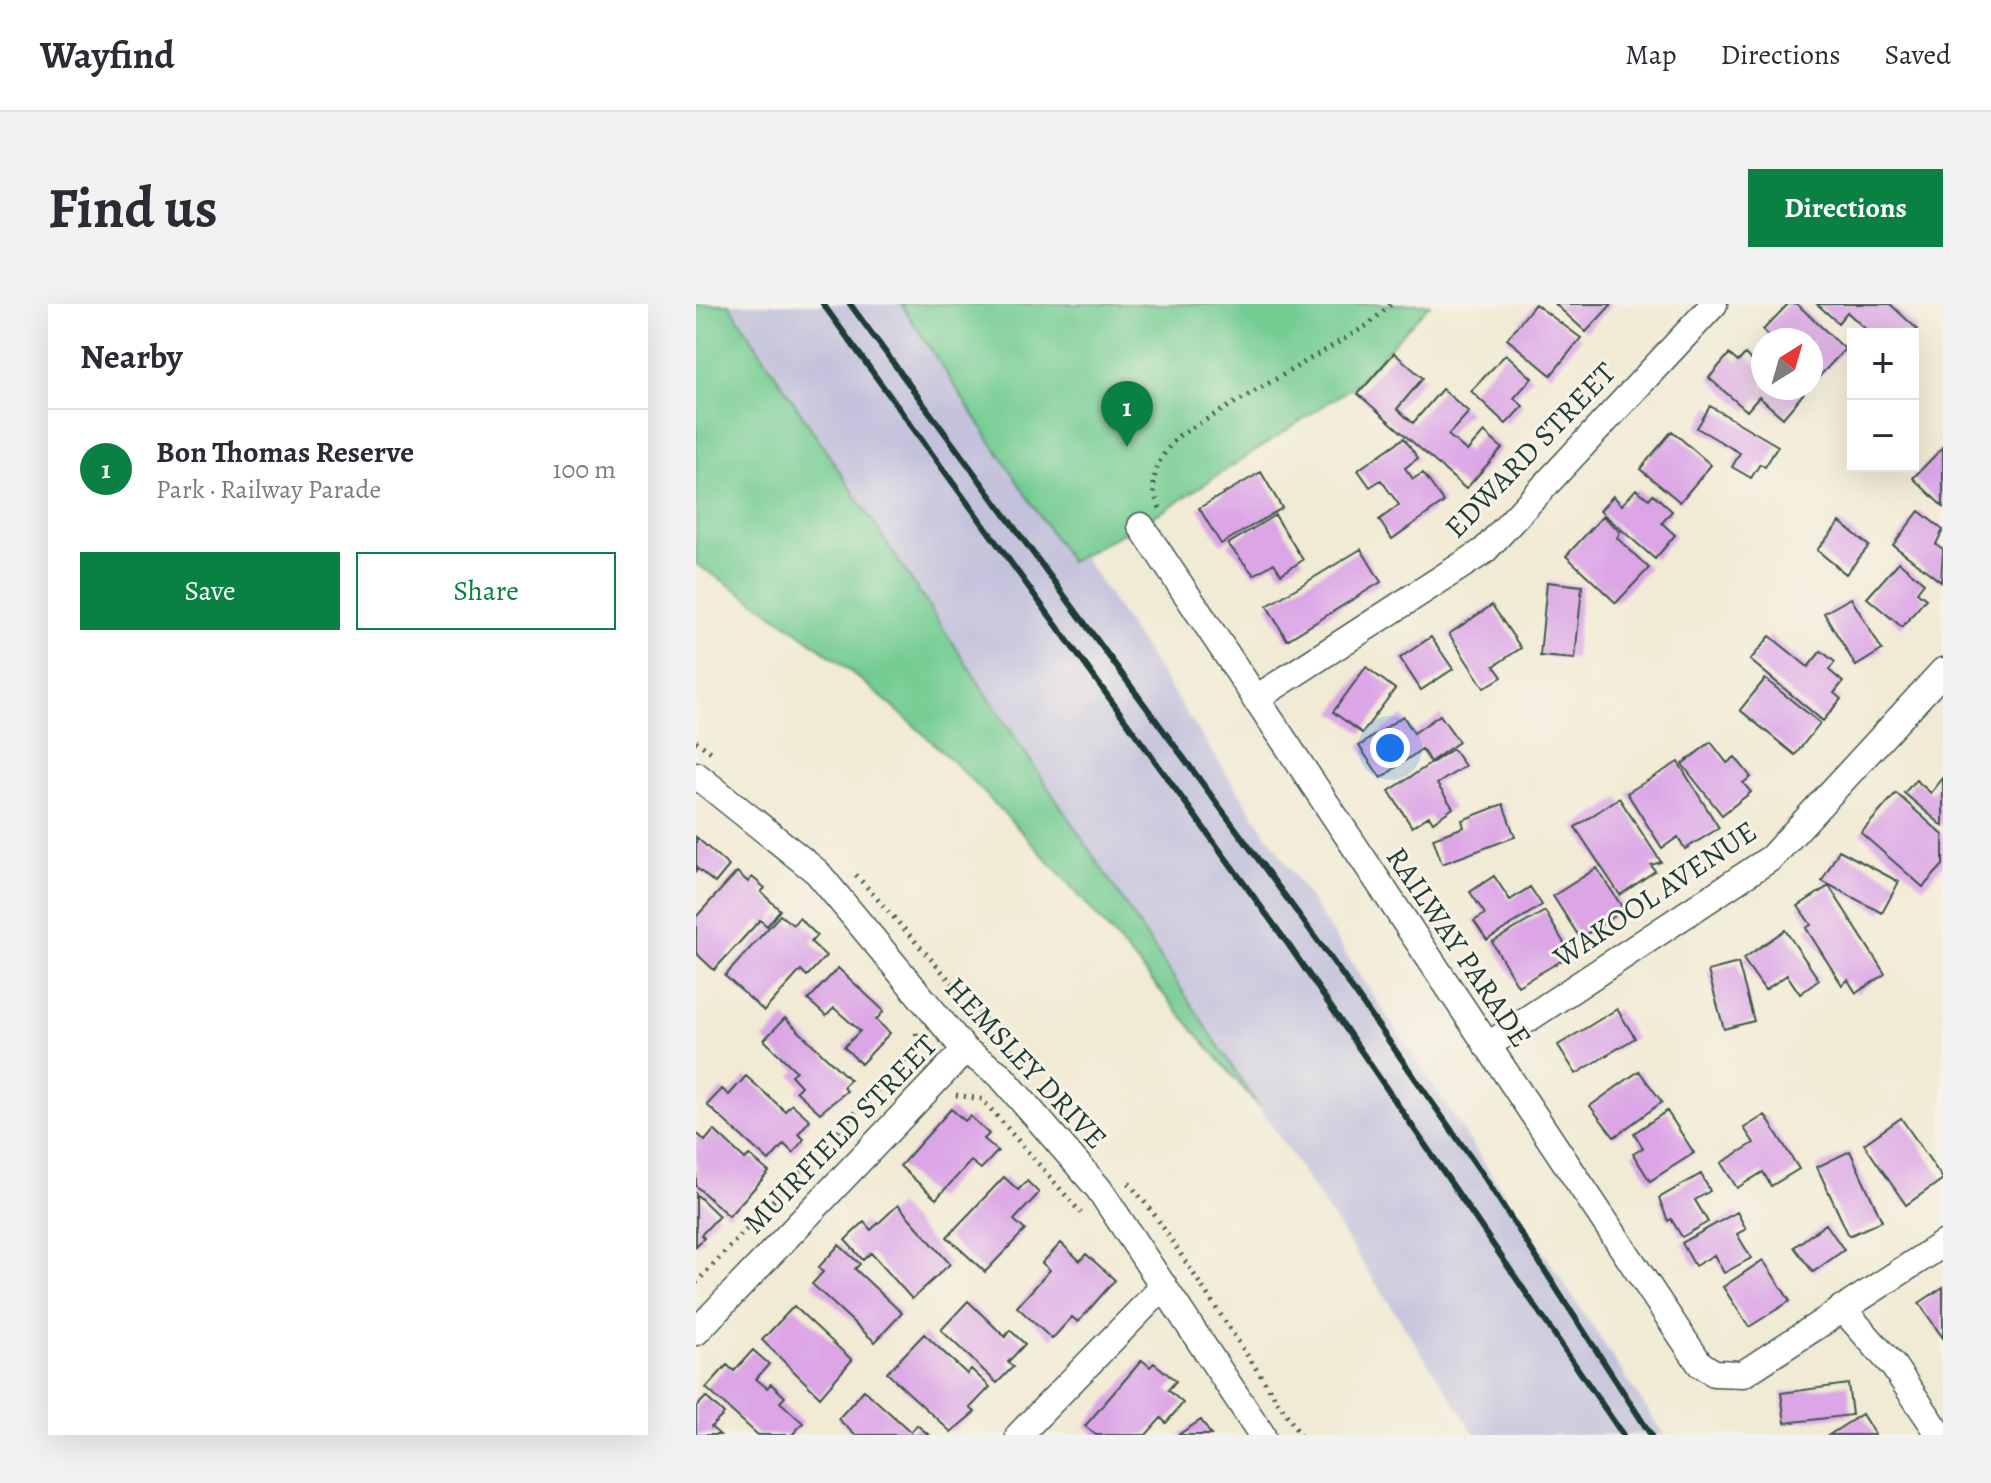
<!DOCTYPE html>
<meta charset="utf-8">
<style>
:root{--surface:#fff;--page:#f2f2f3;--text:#2b2b33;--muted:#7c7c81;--line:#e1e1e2;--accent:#0b8043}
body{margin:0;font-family:Alegreya,serif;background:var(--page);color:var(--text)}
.controls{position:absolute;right:24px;top:24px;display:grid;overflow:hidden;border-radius:0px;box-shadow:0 8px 32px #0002}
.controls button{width:72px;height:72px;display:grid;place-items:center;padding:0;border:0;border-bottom:2px solid var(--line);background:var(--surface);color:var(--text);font:40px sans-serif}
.compass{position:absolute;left:1055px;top:24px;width:72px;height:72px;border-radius:50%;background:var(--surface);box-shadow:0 8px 32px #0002;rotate:37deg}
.you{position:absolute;left:694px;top:444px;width:28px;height:28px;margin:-20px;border:6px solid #fff;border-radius:50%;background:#1a73e8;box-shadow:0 0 0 12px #1a73e833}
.badge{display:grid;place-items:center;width:52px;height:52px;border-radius:50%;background:var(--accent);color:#fff;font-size:26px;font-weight:700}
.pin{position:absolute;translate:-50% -66px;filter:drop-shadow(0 2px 4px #0008)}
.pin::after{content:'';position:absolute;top:42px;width:28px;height:24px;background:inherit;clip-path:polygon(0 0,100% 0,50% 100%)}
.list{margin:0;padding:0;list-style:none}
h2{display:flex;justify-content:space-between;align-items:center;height:104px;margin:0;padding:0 32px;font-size:34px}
h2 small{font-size:26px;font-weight:400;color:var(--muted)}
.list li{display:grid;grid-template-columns:52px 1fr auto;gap:24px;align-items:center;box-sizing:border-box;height:120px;padding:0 32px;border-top:2px solid var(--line)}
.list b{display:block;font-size:30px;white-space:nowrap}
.list p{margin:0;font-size:26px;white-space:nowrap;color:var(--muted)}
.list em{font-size:26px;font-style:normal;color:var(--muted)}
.actions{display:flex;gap:16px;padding:24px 32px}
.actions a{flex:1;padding:18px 0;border:2px solid var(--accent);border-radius:0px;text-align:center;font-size:28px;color:var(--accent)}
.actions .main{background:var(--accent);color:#fff}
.map{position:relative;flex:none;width:1247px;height:1131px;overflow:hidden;border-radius:0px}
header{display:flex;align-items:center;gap:48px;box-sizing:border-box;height:112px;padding:0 40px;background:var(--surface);border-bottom:2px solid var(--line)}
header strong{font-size:38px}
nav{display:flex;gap:44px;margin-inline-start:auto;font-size:28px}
.intro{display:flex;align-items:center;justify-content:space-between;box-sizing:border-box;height:192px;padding:0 48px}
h1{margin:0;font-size:56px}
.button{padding:20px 36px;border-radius:0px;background:var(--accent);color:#fff;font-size:28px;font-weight:700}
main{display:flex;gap:48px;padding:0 48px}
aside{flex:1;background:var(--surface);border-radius:0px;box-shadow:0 8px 32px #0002}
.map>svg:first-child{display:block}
.industrial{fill:#c3c1db}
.green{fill:#73cc92;stroke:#498463;stroke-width:2}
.building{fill:#dba5e6}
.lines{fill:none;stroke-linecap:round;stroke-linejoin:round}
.street-casing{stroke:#3e574c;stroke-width:29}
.path{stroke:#3e574c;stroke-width:5;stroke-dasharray:2 6;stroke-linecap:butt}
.street{stroke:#fff;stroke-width:26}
.rail{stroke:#1f3d34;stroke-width:6}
.labels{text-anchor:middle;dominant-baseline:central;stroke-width:6;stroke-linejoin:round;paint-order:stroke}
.street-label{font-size:30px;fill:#1f3d34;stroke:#f7f3e8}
</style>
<header>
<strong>Wayfind</strong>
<nav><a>Map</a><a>Directions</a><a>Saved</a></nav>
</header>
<div class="intro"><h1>Find us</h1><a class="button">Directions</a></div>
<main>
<aside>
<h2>Nearby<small></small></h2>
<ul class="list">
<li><span class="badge">1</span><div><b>Bon Thomas Reserve</b><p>Park · Railway Parade</p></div><em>100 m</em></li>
</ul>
<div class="actions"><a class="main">Save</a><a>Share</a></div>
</aside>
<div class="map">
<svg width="1247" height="1131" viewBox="0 0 1247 1131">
<rect width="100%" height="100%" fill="#f7f3e8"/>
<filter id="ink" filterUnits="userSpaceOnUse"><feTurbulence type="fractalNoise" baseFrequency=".0125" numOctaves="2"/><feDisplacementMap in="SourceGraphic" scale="16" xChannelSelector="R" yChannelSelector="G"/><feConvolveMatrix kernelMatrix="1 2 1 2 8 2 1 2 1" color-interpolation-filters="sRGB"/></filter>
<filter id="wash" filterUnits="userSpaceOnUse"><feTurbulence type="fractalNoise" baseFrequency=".006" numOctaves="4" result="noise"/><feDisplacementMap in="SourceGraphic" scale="32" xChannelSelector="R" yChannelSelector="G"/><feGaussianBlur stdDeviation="1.8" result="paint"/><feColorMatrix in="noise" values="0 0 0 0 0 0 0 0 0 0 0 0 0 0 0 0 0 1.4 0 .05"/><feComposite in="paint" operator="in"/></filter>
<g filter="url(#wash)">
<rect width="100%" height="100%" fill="#f1ead4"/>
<path class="industrial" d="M33 0H205L374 258 386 251 968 1131H780Z"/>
<path class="green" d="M0 0H33L563 803C457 680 355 549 236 438 165 371 83 311 0 260Z
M205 0H734L659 81 469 206 374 258Z"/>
<g id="blocks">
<path class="building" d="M839 0 885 34 855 71 811 35Z
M859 0H916L890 28Z
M1092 0H1101L1149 45 1120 76 1115 72V36H1077L1067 26Z
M1121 0H1194L1221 25 1216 30H1175L1151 8 1142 19Z
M698 49 727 74 701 105 717 119 746 85 773 108 752 131 771 147 788 128 806 144 770 185 662 90Z
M810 50 836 74 818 94 827 102 810 120 775 87Z
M1033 50 1042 58 1049 50 1059 60 1067 50V84H1103L1108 89 1087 114 1063 93 1051 107 1013 74Z
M1014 102 1082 142 1069 163 1064 160 1055 174 1036 163 1044 149 1001 124Z
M976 127 1015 161 984 198 944 165Z
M708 134 722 154 709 164 717 175 727 169 748 198 696 235 683 216 703 201 685 176 674 183 662 166Z
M1247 143V203L1217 174Z
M565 168 586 204 525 240 503 204Z
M940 185 953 195 957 190 976 207 966 219 979 231 959 255 904 207 917 192 926 201Z
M1223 207 1247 226 1240 240 1247 245 1245 278 1197 241Z
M579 211 607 256 585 270 578 259 558 271 532 240Z
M907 212 924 228 921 234 953 264 920 299 870 252Z
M1144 218 1173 242 1150 270 1121 246Z
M665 245 685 278 591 336 571 302Z
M1203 258 1228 279 1221 288 1230 295 1206 323 1171 294Z
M851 278 886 282 879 355 844 352Z
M1155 294 1186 346 1160 362 1128 309Z
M796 301 825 344 798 362 806 373 788 384 753 330Z
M1074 332 1112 363 1125 347 1139 358 1133 366 1147 378 1138 389 1145 395 1127 417 1054 356Z
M735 333 757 365 725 386 704 354Z
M670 363 699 385 666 429 637 408Z
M1069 375 1124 419 1099 451 1044 406Z
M744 411 763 438 734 458 726 445 685 474 663 442 707 412 718 429Z
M1015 438 1031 459 1039 453 1055 473 1047 479 1055 488 1026 511 986 460Z
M757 445 769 462 741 480 757 504 737 518 733 512 716 523 693 487Z
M982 458 1023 524 989 545 982 533 966 544 931 489Z
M1247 474V522L1208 489 1220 476 1235 489Z
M1200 489 1247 531V561L1227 583 1165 529Z
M923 494 965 558 955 561 959 567 924 591 879 523Z
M807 500 819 533 746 560 737 534 768 523 766 516Z
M0 533 33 562 19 579 2 565 0 567Z
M1143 546 1203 578 1186 609 1126 577Z
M901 564 928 606 884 634 857 592Z
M41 568 52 578 56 573 69 584 65 588 84 606 71 622 64 616 18 666 0 649V613Z
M798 572 814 596 834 583 846 601 791 636 778 617 789 610 774 588Z
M1133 582 1189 670 1160 689 1152 676 1146 681 1110 624 1115 621 1102 602Z
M849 607 875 651 822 682 796 638Z
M84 611 97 621 103 614 121 631 115 638 130 652 111 672 105 666 68 707 29 672Z
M1089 626 1123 676 1104 690 1091 671 1069 686 1047 655Z
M1042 659 1058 717 1028 725 1012 667Z
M142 664 188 707 180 716 194 729 165 760 148 743 164 727 138 704 130 712 112 696Z
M921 705 939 734 880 770 862 741Z
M89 714 154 776 147 783 151 787 124 809 100 787 105 782 95 771 100 767 68 736Z
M943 767 966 798 918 833 894 802Z
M50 772 89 807 96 800 114 816 102 830 108 835 97 849 88 840 73 857 11 801 26 785 33 791Z
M255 805 269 817 274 812 293 830 288 835 302 847 285 865 275 857 240 895 204 862Z
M971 807 998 849 954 877 937 850 947 844 938 829Z
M1069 811 1103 865 1075 882 1067 868 1041 884 1025 859 1058 839 1048 824Z
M1205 814 1247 875 1210 901 1168 840Z
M18 826 49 855 53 851 73 868 33 912 0 882V833L2 830 9 837Z
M1154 847 1186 917 1153 932 1121 863Z
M1005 870 1014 887 999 896 1012 918 986 933 975 915 972 917 963 894Z
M308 873 322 886 331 877 343 889 318 916 329 926 289 968 251 933Z
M0 890 23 912 5 931 8 934 0 942Z
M202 901 254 960 216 995 175 949 167 956 149 936 168 918 175 926Z
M1041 908 1050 925 1041 930 1055 954 1028 969 1018 951 999 962 986 939Z
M1130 920 1148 946 1117 968 1098 943Z
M365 939 384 957 390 950 419 976 382 1018 376 1013 356 1035 321 1003 354 966 346 959Z
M143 941 164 960 159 965 206 1009 179 1038 116 980 127 968 122 964Z
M1067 956 1094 997 1053 1023 1027 983Z
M1247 983V1034L1223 999Z
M272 997 309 1033 314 1026 329 1040 312 1058 317 1063 301 1079 245 1026Z
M98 1002 156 1056 124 1093 66 1036Z
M228 1030 271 1070 275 1065 294 1083 274 1104 279 1108 255 1128 191 1069Z
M57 1046 73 1060 60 1075 71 1084 75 1080 89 1093 84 1098 107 1119 96 1131H62L10 1084 31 1061 38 1067Z
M446 1056 454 1063 458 1059 480 1077 472 1086 487 1099 470 1119 465 1114 450 1131H400L389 1122Z
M1152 1080 1156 1111 1089 1119 1085 1089Z
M168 1086 215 1128 221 1121 233 1131H159L142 1115Z
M10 1093 28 1110 15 1123 24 1131H0V1103Z
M1166 1110 1179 1131H1133Z
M505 1116 515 1131H482Z"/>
</g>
</g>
<g filter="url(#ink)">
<use href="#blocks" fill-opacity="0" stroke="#3e574c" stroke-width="2"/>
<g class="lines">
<defs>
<path id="street" d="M445 222 1004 1060 1018 1069 1047 1070 1247 940
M559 395 788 247 1018 0
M0 471 121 568 269 746 303 770 403 885 566 1131
M791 742 1075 554 1247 367
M1146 1004 1198 1063 1244 1131
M0 1028 269 746
M323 1131 468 982"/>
</defs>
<use href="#street" class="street-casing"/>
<path class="path" d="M464 204C449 177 464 150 484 131L672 21 695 0
M0 437 15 448
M160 571 315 745
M260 791 286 795 385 909
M433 879 458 910 604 1131
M0 979 222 742 220 728"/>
<use href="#street" class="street"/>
<path class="rail" d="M127 0 592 640 927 1131
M154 0 631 649 787 871 955 1131"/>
</g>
</g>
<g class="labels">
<g class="street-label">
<text transform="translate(834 146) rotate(-46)">EDWARD STREET</text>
<text transform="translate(959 590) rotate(-34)">WAKOOL AVENUE</text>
<text transform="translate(763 643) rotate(56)">RAILWAY PARADE</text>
<text transform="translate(330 759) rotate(47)">HEMSLEY DRIVE</text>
<text transform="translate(144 830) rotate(-46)">MUIRFIELD STREET</text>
</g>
</g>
</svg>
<div class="controls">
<button>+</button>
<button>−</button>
</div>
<svg class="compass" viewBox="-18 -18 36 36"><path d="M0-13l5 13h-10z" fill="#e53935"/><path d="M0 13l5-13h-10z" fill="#7c7c81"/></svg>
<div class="you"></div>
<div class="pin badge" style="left:431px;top:143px">1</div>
</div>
</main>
